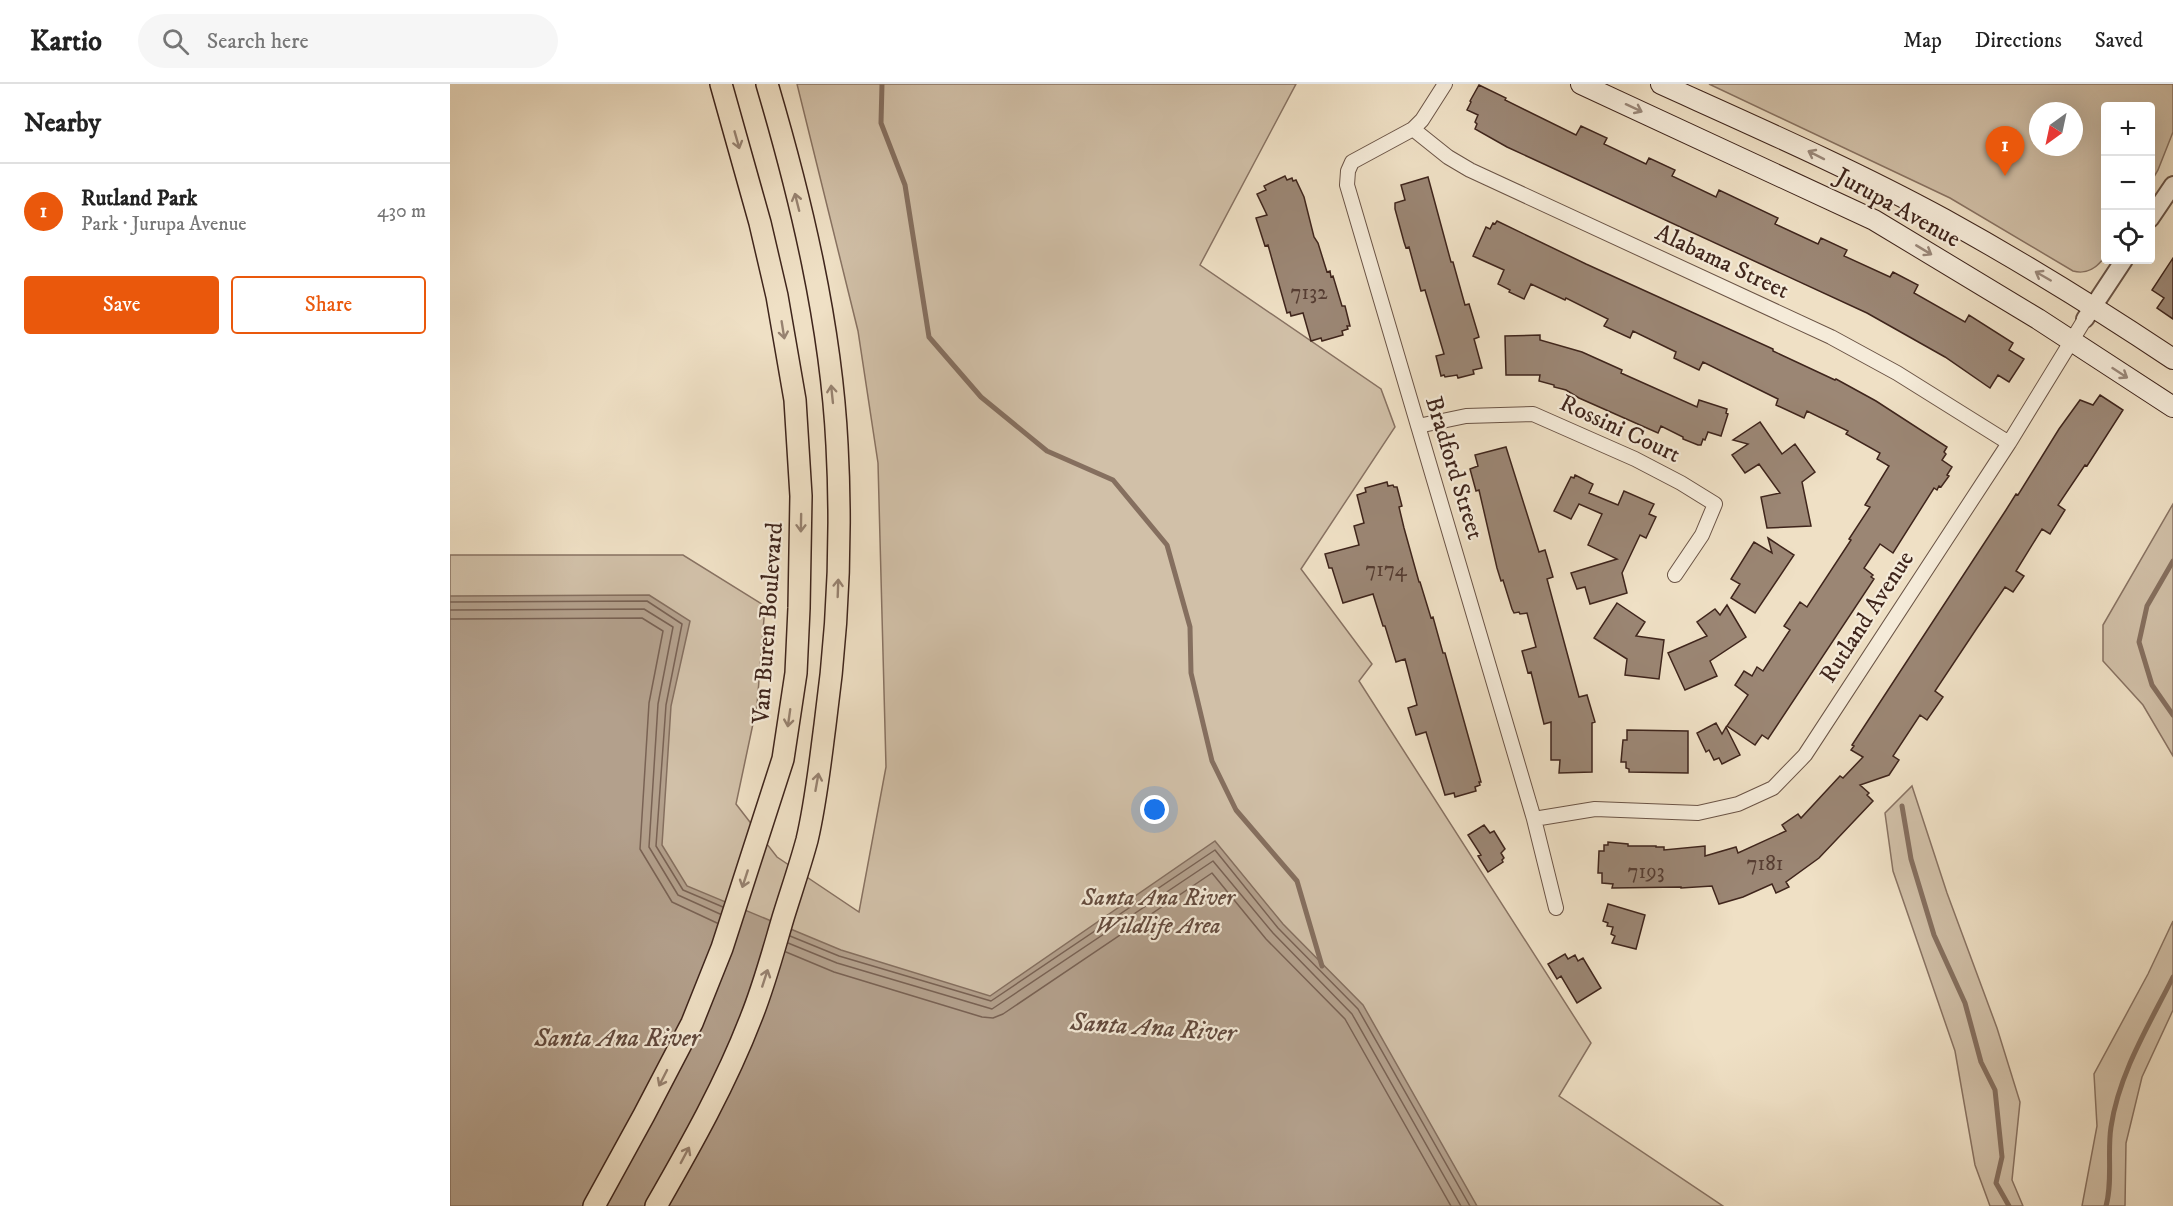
<!DOCTYPE html>
<meta charset="utf-8">
<style>
:root{--surface:#fff;--page:#f6f6f6;--text:#222;--muted:#767676;--line:#e0e0e0;--accent:#ea580c}
body{margin:0;font-family:"IM FELL DW Pica",serif;background:var(--page);color:var(--text)}
.controls{position:absolute;right:18px;top:18px;display:grid;overflow:hidden;border-radius:6px;box-shadow:0 6px 24px #0002}
.controls button{width:54px;height:54px;display:grid;place-items:center;padding:0;border:0;border-bottom:2px solid var(--line);background:var(--surface);color:var(--text);font:30px sans-serif}
.compass{position:absolute;left:1579px;top:18px;width:54px;height:54px;border-radius:50%;background:var(--surface);box-shadow:0 6px 24px #0002;rotate:213deg}
.you{position:absolute;left:705px;top:726px;width:21px;height:21px;margin:-15px;border:4px solid #fff;border-radius:50%;background:#1a73e8;box-shadow:0 0 0 9px #1a73e833}
.badge{display:grid;place-items:center;width:39px;height:39px;border-radius:50%;background:var(--accent);color:#fff;font-size:20px;font-weight:700}
.pin{position:absolute;translate:-50% -50px;filter:drop-shadow(0 2px 3px #0008)}
.pin::after{content:'';position:absolute;top:32px;width:21px;height:18px;background:inherit;clip-path:polygon(0 0,100% 0,50% 100%)}
.list{margin:0;padding:0;list-style:none}
h2{display:flex;justify-content:space-between;align-items:center;height:78px;margin:0;padding:0 24px;font-size:26px}
h2 small{font-size:20px;font-weight:400;color:var(--muted)}
.list li{display:grid;grid-template-columns:39px 1fr auto;gap:18px;align-items:center;box-sizing:border-box;height:96px;padding:0 24px;border-top:2px solid var(--line)}
.list b{display:block;font-size:22px;white-space:nowrap}
.list p{margin:0;font-size:20px;white-space:nowrap;color:var(--muted)}
.list em{font-size:20px;font-style:normal;color:var(--muted)}
.actions{display:flex;gap:12px;padding:18px 24px}
.actions a{flex:1;padding:14px 0;border:2px solid var(--accent);border-radius:6px;text-align:center;font-size:21px;color:var(--accent)}
.actions .main{background:var(--accent);color:#fff}
.icon{flex:none;width:33px;height:33px;fill:none;stroke:currentColor;stroke-width:2;stroke-linecap:round;stroke-linejoin:round}
.map{position:relative;flex:none;width:1723px;height:1122px;overflow:hidden}
header{display:flex;align-items:center;gap:36px;box-sizing:border-box;height:84px;padding:0 30px;background:var(--surface);border-bottom:2px solid var(--line)}
header strong{font-size:28px}
nav{display:flex;gap:33px;margin-inline-start:auto;font-size:21px}
.search{width:420px;height:54px;background:var(--page);display:flex;align-items:center;gap:15px;box-sizing:border-box;padding:0 21px;border-radius:33px;color:var(--muted);font-size:22px}
main{display:flex}
aside{flex:1;background:var(--surface)}
.map>svg:first-child{display:block}
.green{fill:#d1c0a8;stroke:#887262;stroke-width:1.5;fill-rule:evenodd}
.water{fill:#b3a08c;stroke:#856f5f;stroke-width:1.5}
.lines{fill:none;stroke-linecap:round;stroke-linejoin:round}
.shore{stroke:#796254;stroke-width:1.5}
.stream{stroke:#856f5f;stroke-width:5}
.building{fill:#9b8674;stroke:#3f251c;stroke-width:1.5}
.minor-casing{stroke:#6b5446;stroke-width:16}
.tertiary-casing{stroke:#6b5446;stroke-width:20}
.secondary-casing{stroke:#3f251c;stroke-width:22}
.primary-casing{stroke:#3f251c;stroke-width:24}
.minor{stroke:#f5ebd9;stroke-width:14}
.tertiary{stroke:#f5ebd9;stroke-width:16}
.secondary{stroke:#f5ebd9;stroke-width:20}
.primary{stroke:#efe0c5;stroke-width:21}
.oneway{stroke:#9a887a}
.oneway2{stroke:#978270}
.labels{text-anchor:middle;dominant-baseline:central;stroke-width:4.5;stroke-linejoin:round;paint-order:stroke}
.number-label{font-size:21px;fill:#563d32}
.street-label{font-size:24px;fill:#3f251c;stroke:#f5ebd9}
.park-label{font-size:24px;font-style:italic;fill:#644c3f;stroke:#f5ebd9}
.water-label{font-size:26px;font-style:italic;fill:#624a3e;stroke:#f5ebd9}
</style>
<header>
<strong>Kartio</strong>
<div class="search"><svg class="icon" aria-label="search" viewBox="0 0 24 24"><circle cx="10" cy="10" r="6"/><path d="M15 15l6 6"/></svg>Search here</div>
<nav><a>Map</a><a>Directions</a><a>Saved</a></nav>
</header>
<main>
<aside>
<h2>Nearby<small></small></h2>
<ul class="list">
<li><span class="badge">1</span><div><b>Rutland Park</b><p>Park · Jurupa Avenue</p></div><em>430 m</em></li>
</ul>
<div class="actions"><a class="main">Save</a><a>Share</a></div>
</aside>
<div class="map">
<svg width="1723" height="1122" viewBox="0 0 1723 1122">
<rect width="100%" height="100%" fill="#efe0c5"/>
<filter id="stains"><feTurbulence type="fractalNoise" baseFrequency=".00333" numOctaves="4"/><feColorMatrix values="0 0 0 0 .2 0 0 0 0 .09 0 0 0 0 .02 0 0 0 .5 -.17"/></filter>
<radialGradient id="worn" r=".72"><stop offset=".6" stop-color="#630" stop-opacity="0"/><stop offset="1" stop-color="#630" stop-opacity=".3"/></radialGradient>
<path class="green" d="M347 0H846L750 181 931 305 945 343 851 485 922 580 909 597 1141 959 1109 1012 1273 1122H0V471H233L315 522 307 621 286 720 327 773 409 828 436 683 428 379 408 247Z
M1259 0H1723V48L1708 86 1701 98 1700 22H1656L1655 172C1648 183 1637 191 1623 187L1500 114ZM1588 27H1624V63H1588Z
M1723 420V672L1693 621 1653 577V541Z
M1462 702 1497 809 1547 944 1570 1018 1562 1096 1573 1122H1540L1525 1081 1505 967 1443 787 1435 729Z
M1723 837V926L1692 993 1676 1059 1675 1122H1632L1647 1042 1644 990 1698 890Z"/>
<path class="water" d="M199 511 240 537 221 622 212 761 237 802 391 866 540 912 765 757 833 840 913 921 1027 1122H0V512Z"/>
<g class="lines">
<path class="shore" d="M0 518 197 517 232 540 216 621 206 762 233 806 273 823
M0 526 194 525 223 543 208 620 199 763 228 811 270 830
M0 535 192 534 213 547 199 619 190 765 222 818 267 839
M340 852 389 872 541 917 765 766 828 844 908 925 1020 1122
M338 859 387 879 542 925 763 777 823 849 902 930 1011 1122
M336 868 384 888 532 933 543 934 553 930 762 789 816 855 895 935 1001 1122"/>
<path class="stream" d="M432 0 431 39 455 101 479 253 531 313 597 367 663 396 717 461 740 543 741 589 762 677 786 726 847 797 872 882
M1723 477 1697 522 1689 558 1702 601 1723 631
M1452 722 1461 775 1484 851 1515 919 1531 978 1545 1006 1552 1073 1546 1099 1559 1122
M1656 1122C1663 1097 1657 1068 1661 1043 1669 989 1699 941 1723 893"/>
</g>
<path class="building" d="M1029 1 1056 14 1055 16 1126 51 1131 42 1157 54 1154 60 1196 80 1199 74 1225 86 1222 92 1266 113 1269 106 1328 134 1325 140 1368 160 1371 154 1397 166 1394 172 1440 193 1443 188 1468 201 1464 209 1515 238 1519 231 1563 259 1559 266 1574 275 1559 298 1548 291 1540 304 1495 273 1417 229 1057 63 1025 45 1027 40 1025 38 1028 31 1017 26 1021 18 1020 17Z
M835 92 837 96 842 94 843 97 846 96 854 113 864 153 868 159 877 188 880 187 881 193 883 192 892 222H895L900 242H897L898 245 892 247 893 251 872 257 871 254 861 257 853 229 841 232 840 228 837 229 818 161 815 162 806 134 817 131 807 110 816 106 814 102Z
M978 93 1001 178H1003L1015 221 1019 220 1029 253 1024 255 1032 284 1023 286 1024 290 1008 294 1007 291 995 293 994 291 991 292 986 272 994 270 975 206 971 207 959 163 956 164 954 158 945 125V119L955 116 951 101Z
M1047 137 1136 180 1323 265V267L1385 296 1386 295 1426 317 1497 363 1494 368 1496 370 1492 376 1502 383 1497 391 1499 392 1491 403 1489 402 1487 406 1484 404 1443 469 1430 460 1414 484 1423 491 1421 493 1424 495 1318 655 1312 651 1305 661 1277 642 1298 611 1285 601 1294 587 1302 592 1307 583 1313 587 1340 546 1334 542 1350 518 1357 523 1401 456 1399 455 1420 423 1415 421 1439 382 1427 375 1430 369 1396 350 1398 347 1357 327 1354 334 1326 321 1328 315 1253 278 1249 286 1224 274 1226 268 1183 247 1180 254 1154 242 1158 235 1116 214 1115 216 1081 200 1074 215 1059 208 1060 206 1048 200 1054 186 1023 172 1036 143 1040 145 1043 139 1045 140Z
M1723 174V235L1707 224 1714 214 1702 206Z
M1090 251V256L1132 268 1172 286 1171 289 1247 323 1249 316 1277 325 1276 329 1278 330 1271 352 1258 348 1255 356 1253 355 1251 361H1248L1233 355V353L1211 342 1208 349 1129 314 1116 306 1104 303V301L1089 297 1090 291H1056L1055 252Z
M1650 311 1673 326 1637 382 1635 381 1608 421 1615 426 1600 450 1592 445 1566 487 1574 492 1563 508 1555 503 1527 544 1485 607 1493 613 1477 636 1470 631 1443 672 1449 676 1439 691 1410 701 1419 709 1417 711 1423 717 1369 774 1336 798 1339 803 1326 809 1322 800 1293 813 1269 820 1262 802 1231 804V803L1162 804 1163 800 1152 799V789H1148L1149 767H1154V761H1158V758L1178 760V762H1206V763H1214V766L1255 762V772L1286 763 1288 769 1336 747 1332 741 1348 730 1351 734 1390 692 1393 694 1413 673 1401 666 1404 662 1402 661 1556 426 1566 410 1568 411 1609 345 1630 316 1643 321Z
M1310 338 1332 370 1345 360 1365 388 1352 398 1361 442 1317 444 1311 413 1330 409 1309 380 1295 389 1282 371 1298 360 1283 356Z
M1056 363 1089 468 1095 466 1103 493 1097 495 1129 613 1137 611 1145 638 1142 639V688L1109 689 1110 676H1101V638L1094 640 1081 588 1078 589 1072 567 1086 563 1077 529 1070 530 1069 528 1064 529 1062 525 1053 496 1051 497 1047 484 1029 406 1026 407 1020 385 1028 382 1025 371Z
M1125 391 1143 400 1139 409 1168 421 1174 407 1204 420 1199 430 1206 433 1196 454 1190 451 1172 489 1177 509 1140 520 1135 503 1127 505 1121 489 1167 475 1138 461 1152 430 1129 420 1121 435 1104 427 1121 393 1124 394Z
M937 398 938 402 943 401 944 403H947L952 422 949 423 954 444 969 498H970L981 534 983 533 993 569H995L1031 698H1029L1030 701 1025 703 1026 707 1005 713 1004 709 995 711 976 648 966 651 958 624 967 621 955 575 946 578 935 542H933L923 510 893 519 882 484H879L875 470 909 461 904 442 914 439 907 411 916 408 915 404Z
M1318 454 1344 471 1305 529 1281 514 1290 500 1281 495 1304 458 1322 469Z
M1167 519 1195 538 1186 552 1214 556 1209 595 1175 591 1177 575 1144 554Z
M1277 521 1296 553 1260 577 1267 592 1235 606 1218 569 1257 552 1247 538 1265 525 1270 531Z
M1266 639 1272 650 1276 643 1290 671 1272 680 1269 674 1264 676 1259 666 1256 668 1247 649Z
M1177 646 1238 647V689L1179 688V685L1176 684V678H1171L1173 656H1177Z
M1034 741 1040 749 1044 747 1055 765 1051 769 1054 774 1052 776 1053 778 1038 788 1028 772 1031 771 1018 751Z
M1158 820 1195 831 1186 865 1162 859 1165 852 1161 850 1163 843 1157 842 1158 839 1153 837Z
M1115 870 1118 875 1125 871 1128 877 1133 874 1151 904 1127 919 1111 892 1107 895 1098 880Z"/>
<g class="lines">
<defs>
<path id="minor" d="M995 0 972 36 963 45 902 78 898 87 897 101 1084 735 1106 824
M963 45 998 73 1020 86 1381 253 1447 289 1559 359
M968 342 1016 332 1083 330 1185 375 1231 399 1265 420 1252 451 1225 491
M1084 735 1145 725 1248 729 1288 720 1323 704 1355 671 1559 359 1635 235"/>
<path id="tertiary" d="M1700 135 1723 101
M1635 235 1674 176"/>
<path id="secondary" d="M1131 0 1424 136 1588 235 1723 323
M1211 0C1306 43 1402 85 1494 135 1572 178 1648 225 1723 275"/>
<path id="primary" d="M144 1122 194 1031 242 939 272 864 333 675 346 589 349 524 351 412 345 316 327 212 310 139 271 0
M206 1122C241 1061 276 999 301 934 314 902 323 868 333 834 341 808 350 782 357 756 366 718 370 679 375 641 388 547 392 454 387 361 381 240 351 115 317 0"/>
</defs>
<use href="#minor" class="minor-casing"/>
<use href="#tertiary" class="tertiary-casing"/>
<use href="#secondary" class="secondary-casing"/>
<use href="#primary" class="primary-casing"/>
<use href="#minor" class="minor"/>
<use href="#tertiary" class="tertiary"/>
<use href="#secondary" class="secondary"/>
<use href="#primary" class="primary"/>
</g>
<defs><path id="oneway-shaft" d="M-6 0H5M1.5-3L5.5 0L1.5 3" fill="none" stroke-width="1.6" stroke-linecap="round" stroke-linejoin="round" transform="scale(1.5)"/></defs>
<g class="oneway">
<use href="#oneway-shaft" transform="translate(1184 24) rotate(25)"/>
<use href="#oneway-shaft" transform="translate(1366 71) rotate(-153)"/>
<use href="#oneway-shaft" transform="translate(1474 166) rotate(31)"/>
<use href="#oneway-shaft" transform="translate(1593 192) rotate(-150)"/>
<use href="#oneway-shaft" transform="translate(1670 289) rotate(33)"/>
</g>
<g class="oneway2">
<use href="#oneway-shaft" transform="translate(287 56) rotate(74)"/>
<use href="#oneway-shaft" transform="translate(347 118) rotate(-104)"/>
<use href="#oneway-shaft" transform="translate(333 246) rotate(81)"/>
<use href="#oneway-shaft" transform="translate(382 310) rotate(-96)"/>
<use href="#oneway-shaft" transform="translate(351 439) rotate(91)"/>
<use href="#oneway-shaft" transform="translate(388 504) rotate(-88)"/>
<use href="#oneway-shaft" transform="translate(339 634) rotate(98)"/>
<use href="#oneway-shaft" transform="translate(367 698) rotate(-80)"/>
<use href="#oneway-shaft" transform="translate(295 795) rotate(108)"/>
<use href="#oneway-shaft" transform="translate(315 894) rotate(-72)"/>
<use href="#oneway-shaft" transform="translate(213 994) rotate(117)"/>
<use href="#oneway-shaft" transform="translate(235 1071) rotate(-62)"/>
</g>
<g class="labels">
<g class="number-label">
<text x="859" y="209">7132</text>
<text x="936" y="486">7174</text>
<text x="1315" y="780">7181</text>
<text x="1196" y="788">7193</text>
</g>
<g class="street-label">
<text transform="translate(1448 124) rotate(29)">Jurupa Avenue</text>
<text transform="translate(1272 178) rotate(25)">Alabama Street</text>
<text transform="translate(1170 345) rotate(25)">Rossini Court</text>
<text transform="translate(1004 384) rotate(73)">Bradford Street</text>
<text transform="translate(1417 533) rotate(-57)">Rutland Avenue</text>
<text transform="translate(318 539) rotate(-86)">Van Buren Boulevard</text>
</g>
<g class="park-label">
<text x="708" y="814">Santa Ana River<tspan x="708" dy="28">Wildlife Area</tspan></text>
</g>
<g class="water-label">
<text transform="translate(703 944) rotate(4)">Santa Ana River</text>
<text x="167" y="954">Santa Ana River</text>
</g>
</g>
<rect width="100%" height="100%" filter="url(#stains)"/>
<rect width="100%" height="100%" fill="url(#worn)"/>
</svg>
<div class="controls">
<button>+</button>
<button>−</button>
<button><svg class="icon" aria-label="locate" viewBox="0 0 24 24"><circle cx="12" cy="12" r="6"/><path d="M12 2v4M12 18v4M2 12h4M18 12h4"/></svg></button>
</div>
<svg class="compass" viewBox="-18 -18 36 36"><path d="M0-13l5 13h-10z" fill="#e53935"/><path d="M0 13l5-13h-10z" fill="#767676"/></svg>
<div class="you"></div>
<div class="pin badge" style="left:1555px;top:92px">1</div>
</div>
</main>
